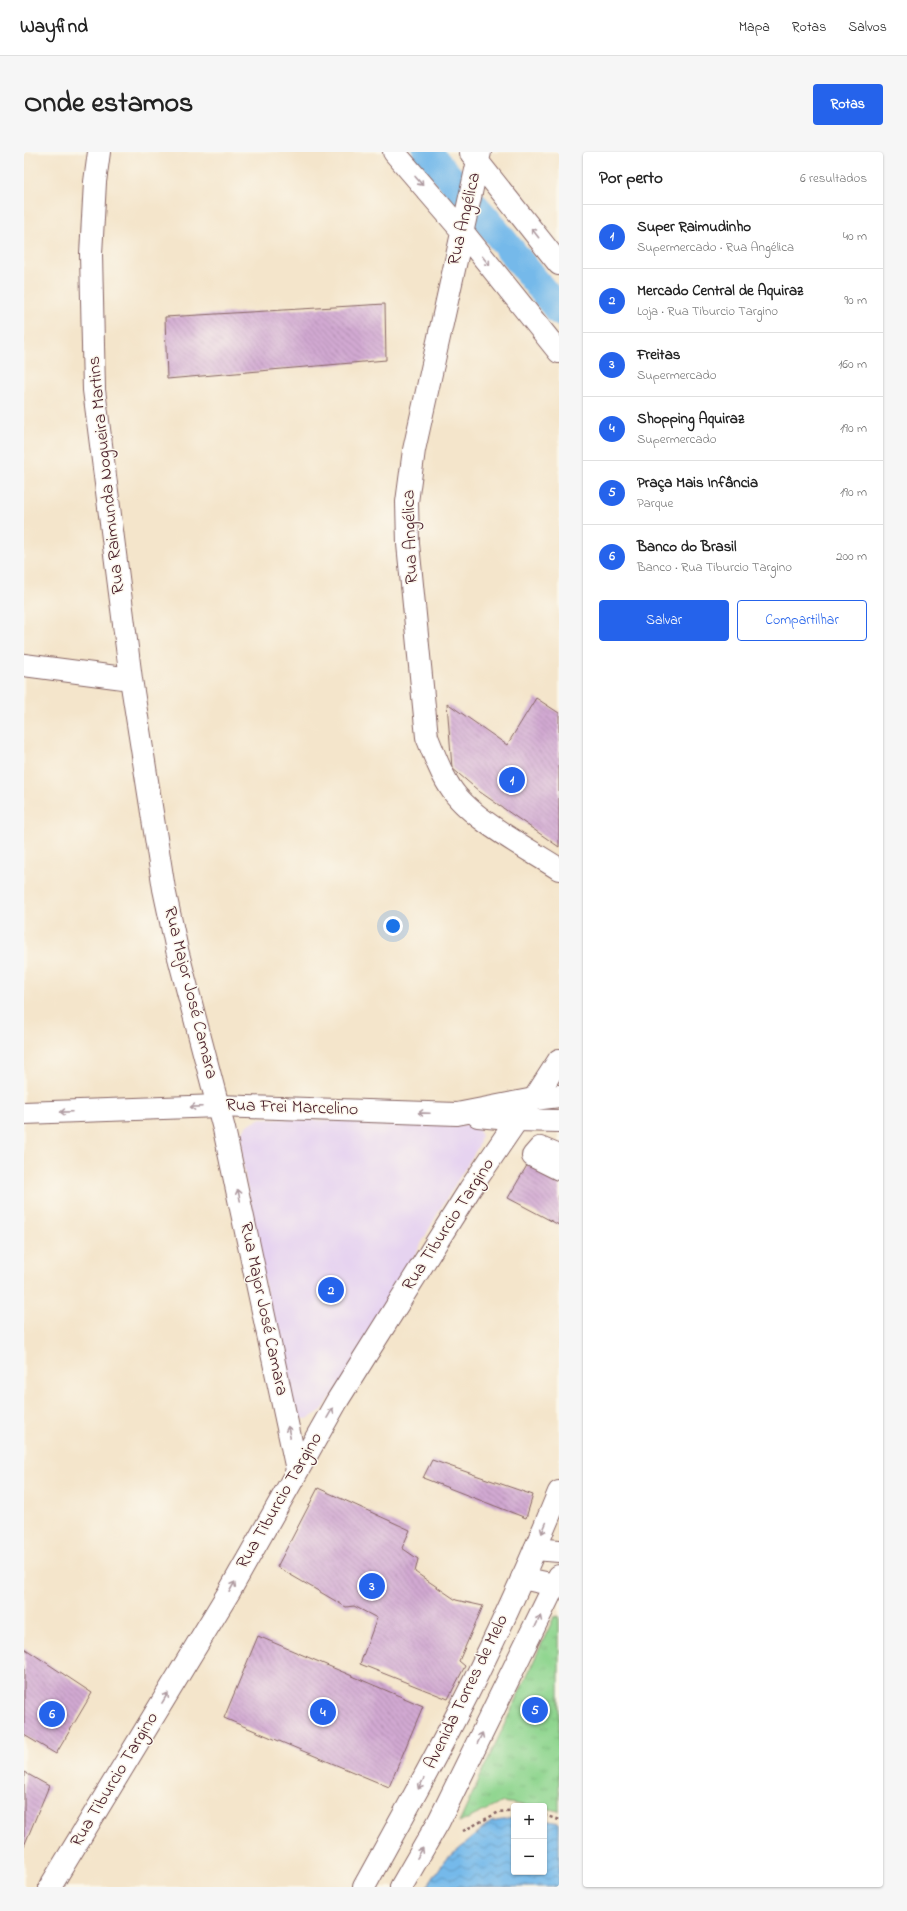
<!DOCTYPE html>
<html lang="pt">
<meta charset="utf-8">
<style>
:root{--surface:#fff;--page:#f6f6f6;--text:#222;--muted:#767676;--line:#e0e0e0;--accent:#2563eb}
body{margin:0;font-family:"Indie Flower",sans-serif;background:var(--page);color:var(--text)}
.controls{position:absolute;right:12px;bottom:12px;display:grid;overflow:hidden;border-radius:4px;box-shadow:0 1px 3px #0004}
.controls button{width:36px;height:36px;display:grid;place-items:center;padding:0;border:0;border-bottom:1px solid var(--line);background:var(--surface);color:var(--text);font:20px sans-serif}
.you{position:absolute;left:369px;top:774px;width:14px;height:14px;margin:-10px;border:3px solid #fff;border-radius:50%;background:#1a73e8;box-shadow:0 0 0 6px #1a73e833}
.badge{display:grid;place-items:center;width:26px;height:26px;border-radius:50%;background:var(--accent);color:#fff;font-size:13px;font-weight:700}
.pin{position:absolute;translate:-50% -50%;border:2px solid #fff;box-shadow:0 1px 4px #0006}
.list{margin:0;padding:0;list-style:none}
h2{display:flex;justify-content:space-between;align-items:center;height:52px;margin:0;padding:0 16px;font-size:17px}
h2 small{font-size:13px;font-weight:400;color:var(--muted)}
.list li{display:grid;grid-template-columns:26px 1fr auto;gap:12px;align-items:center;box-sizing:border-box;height:64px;padding:0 16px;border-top:1px solid var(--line)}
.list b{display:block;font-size:15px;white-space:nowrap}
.list p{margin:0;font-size:13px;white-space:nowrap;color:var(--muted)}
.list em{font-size:13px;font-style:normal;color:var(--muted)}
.actions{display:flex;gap:8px;padding:12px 16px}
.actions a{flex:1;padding:9px 0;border:1px solid var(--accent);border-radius:4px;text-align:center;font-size:14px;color:var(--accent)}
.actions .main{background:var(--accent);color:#fff}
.map{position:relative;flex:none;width:535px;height:1735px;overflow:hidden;border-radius:4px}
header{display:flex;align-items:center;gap:24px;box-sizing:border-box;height:56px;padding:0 20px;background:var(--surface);border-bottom:1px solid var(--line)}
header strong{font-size:19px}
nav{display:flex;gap:22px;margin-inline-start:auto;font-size:14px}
.intro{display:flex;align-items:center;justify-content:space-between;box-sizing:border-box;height:96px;padding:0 24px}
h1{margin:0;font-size:28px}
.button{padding:10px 18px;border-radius:4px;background:var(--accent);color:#fff;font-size:14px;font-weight:700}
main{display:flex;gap:24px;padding:0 24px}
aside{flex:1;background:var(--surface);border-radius:4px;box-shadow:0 1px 3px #0004}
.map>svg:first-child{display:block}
.built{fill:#e6d3f0}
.park{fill:url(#park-tufts);stroke:#6c7a5d}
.water{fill:url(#water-waves);stroke:#5f6c8a}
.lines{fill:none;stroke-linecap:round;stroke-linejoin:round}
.canal{stroke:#74b9ea;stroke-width:29}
.building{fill:url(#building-back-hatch)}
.pedestrian-casing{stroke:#866463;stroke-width:24}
.minor-casing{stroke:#866463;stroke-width:24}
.primary-casing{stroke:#866463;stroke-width:24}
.path{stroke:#866463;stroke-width:2.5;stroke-dasharray:3 3;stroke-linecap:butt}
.pedestrian{stroke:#fff;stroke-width:22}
.minor{stroke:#fff;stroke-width:22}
.primary{stroke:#fff;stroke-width:22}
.oneway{stroke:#ae9aa0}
.labels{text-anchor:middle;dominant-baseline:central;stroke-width:3;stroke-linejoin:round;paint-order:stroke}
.street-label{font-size:18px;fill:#4a1f2b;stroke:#fbf7ec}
</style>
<header>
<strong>Wayfind</strong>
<nav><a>Mapa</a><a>Rotas</a><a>Salvos</a></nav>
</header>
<div class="intro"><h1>Onde estamos</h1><a class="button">Rotas</a></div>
<main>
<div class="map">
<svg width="535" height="1735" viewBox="0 0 535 1735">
<defs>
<pattern id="park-tufts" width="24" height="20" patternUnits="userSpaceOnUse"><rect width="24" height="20" fill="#8fd58f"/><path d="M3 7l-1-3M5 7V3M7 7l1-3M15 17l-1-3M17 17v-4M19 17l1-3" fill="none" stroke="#7db67c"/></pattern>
<pattern id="water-waves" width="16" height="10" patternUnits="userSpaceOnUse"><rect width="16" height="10" fill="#74b9ea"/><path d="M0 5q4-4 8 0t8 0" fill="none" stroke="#6196be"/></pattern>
<pattern id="building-back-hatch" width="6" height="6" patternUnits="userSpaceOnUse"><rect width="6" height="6" fill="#d1a9d2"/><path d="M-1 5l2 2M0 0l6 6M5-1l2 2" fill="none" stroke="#ac89ab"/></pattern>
</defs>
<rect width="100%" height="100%" fill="#fbf7ec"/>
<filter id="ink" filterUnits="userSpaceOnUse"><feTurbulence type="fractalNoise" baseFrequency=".025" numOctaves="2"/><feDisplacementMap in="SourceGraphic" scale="8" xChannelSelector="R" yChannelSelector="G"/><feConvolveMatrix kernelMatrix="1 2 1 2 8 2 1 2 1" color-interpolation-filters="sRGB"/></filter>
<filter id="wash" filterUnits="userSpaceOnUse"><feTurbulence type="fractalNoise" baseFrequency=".012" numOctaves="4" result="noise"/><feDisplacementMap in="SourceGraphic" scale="16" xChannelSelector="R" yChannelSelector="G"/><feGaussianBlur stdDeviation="0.9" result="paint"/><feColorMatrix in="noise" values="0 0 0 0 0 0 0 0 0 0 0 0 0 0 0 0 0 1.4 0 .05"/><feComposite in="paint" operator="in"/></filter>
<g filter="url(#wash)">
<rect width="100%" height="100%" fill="#f4e5cb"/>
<path class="built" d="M237 966 436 973 454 971 457 985 454 995 415 1059 328 1218 297 1259 283 1267 272 1266 264 1259 218 1007 217 981 223 973Z"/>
<path class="park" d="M535 1464V1659L520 1656V1654H504L479 1650 435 1671 530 1465Z"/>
<path class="water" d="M490 1666V1720H520V1668L535 1671V1735H403L421 1708 467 1670Z"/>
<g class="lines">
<path class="canal" d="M403 0 462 67 535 159"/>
</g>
<g id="blocks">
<path class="building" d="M361 152 362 208 143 227 141 165Z
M512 546 535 561V695L456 640 428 616 423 551 483 593Z
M509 1003 535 1017V1073L484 1046Z
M408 1308 509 1343 502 1366 399 1326Z
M294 1336 386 1378 378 1396 394 1407 391 1420 432 1448 459 1454 435 1509 441 1514 424 1547 336 1512 353 1466 330 1454 322 1455 253 1415Z
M234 1484 399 1554 365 1635 200 1566Z
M0 1496 68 1541 32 1602 0 1583Z
M0 1620 25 1634 0 1694Z"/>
</g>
</g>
<g filter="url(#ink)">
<use href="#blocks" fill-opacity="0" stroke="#866463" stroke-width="1"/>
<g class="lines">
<defs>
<path id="pedestrian" d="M535 1004 516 996 509 1004 535 1017"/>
<path id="minor" d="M75 0 71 30 67 102 70 238 107 527 140 737 153 798 200 977 273 1318
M370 0 438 79 535 200
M456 0 390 298 383 350 384 392 403 585C410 602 416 620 426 635 445 666 503 696 535 717
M447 1 535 112
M0 513 107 527
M510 947 535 908
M511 1397 535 1399
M498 1426 535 1434
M26 1735 205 1440 313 1249 446 1037 493 968"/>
<path id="primary" d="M0 961 194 954 433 962 510 947 535 944
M454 964 493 968 535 969
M340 1735C379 1664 419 1593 454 1521 483 1462 510 1401 535 1340
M377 1735 415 1669 535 1424"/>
</defs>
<use href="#pedestrian" class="pedestrian-casing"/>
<use href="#minor" class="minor-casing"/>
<use href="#primary" class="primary-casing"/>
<path class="path" d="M520 1663 535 1668
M439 1679 475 1660 490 1658"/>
<use href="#pedestrian" class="pedestrian"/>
<use href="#minor" class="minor"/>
<use href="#primary" class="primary"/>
</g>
<defs><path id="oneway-shaft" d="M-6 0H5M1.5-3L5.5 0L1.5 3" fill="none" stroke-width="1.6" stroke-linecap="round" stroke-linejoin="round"/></defs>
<g class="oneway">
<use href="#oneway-shaft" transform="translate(395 29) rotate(49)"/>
<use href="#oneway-shaft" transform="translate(511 81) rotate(-128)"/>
<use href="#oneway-shaft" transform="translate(462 109) rotate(51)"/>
<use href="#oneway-shaft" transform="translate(172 955) rotate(178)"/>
<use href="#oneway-shaft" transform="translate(42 960) rotate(178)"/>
<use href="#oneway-shaft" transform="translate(400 961) rotate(-178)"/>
<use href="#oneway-shaft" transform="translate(215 1043) rotate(-102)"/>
<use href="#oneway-shaft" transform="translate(306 1261) rotate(-60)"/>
<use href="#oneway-shaft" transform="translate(265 1280) rotate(-102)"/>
<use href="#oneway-shaft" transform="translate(520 1376) rotate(113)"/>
<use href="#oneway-shaft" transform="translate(208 1435) rotate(-61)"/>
<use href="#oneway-shaft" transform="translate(514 1469) rotate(-64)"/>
<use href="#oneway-shaft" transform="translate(141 1546) rotate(-59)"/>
<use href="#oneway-shaft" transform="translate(456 1586) rotate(-64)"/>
<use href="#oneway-shaft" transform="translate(397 1632) rotate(118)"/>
<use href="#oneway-shaft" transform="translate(396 1701) rotate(-60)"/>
</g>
</g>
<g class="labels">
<g class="street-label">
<text transform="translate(441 67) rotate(-77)">Rua Angélica</text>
<text transform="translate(83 323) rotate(-96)">Rua Raimunda Nogueira Martins</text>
<text transform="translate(387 385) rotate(-92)">Rua Angélica</text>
<text transform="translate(166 841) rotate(76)">Rua Major José Camara</text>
<text transform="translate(268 956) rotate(2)">Rua Frei Marcelino</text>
<text transform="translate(425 1073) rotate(-57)">Rua Tiburcio Targino</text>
<text transform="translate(239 1157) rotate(78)">Rua Major José Camara</text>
<text transform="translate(256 1349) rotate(-60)">Rua Tiburcio Targino</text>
<text transform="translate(443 1540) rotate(-64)">Avenida Torres de Melo</text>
<text transform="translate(91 1628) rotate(-59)">Rua Tiburcio Targino</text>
</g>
</g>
</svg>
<div class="controls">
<button>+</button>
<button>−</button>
</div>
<div class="you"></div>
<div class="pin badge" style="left:488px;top:628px">1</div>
<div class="pin badge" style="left:307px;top:1138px">2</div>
<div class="pin badge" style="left:348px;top:1434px">3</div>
<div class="pin badge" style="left:299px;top:1560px">4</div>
<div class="pin badge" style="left:511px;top:1558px">5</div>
<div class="pin badge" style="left:28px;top:1562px">6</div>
</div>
<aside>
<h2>Por perto<small>6 resultados</small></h2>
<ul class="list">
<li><span class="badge">1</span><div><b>Super Raimudinho</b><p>Supermercado · Rua Angélica</p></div><em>40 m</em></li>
<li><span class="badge">2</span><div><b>Mercado Central de Aquiraz</b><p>Loja · Rua Tiburcio Targino</p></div><em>90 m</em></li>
<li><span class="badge">3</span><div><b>Freitas</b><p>Supermercado</p></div><em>160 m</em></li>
<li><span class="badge">4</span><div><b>Shopping Aquiraz</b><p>Supermercado</p></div><em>190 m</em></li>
<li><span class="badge">5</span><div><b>Praça Mais Infância</b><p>Parque</p></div><em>190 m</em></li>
<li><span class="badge">6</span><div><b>Banco do Brasil</b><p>Banco · Rua Tiburcio Targino</p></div><em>200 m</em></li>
</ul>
<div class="actions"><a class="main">Salvar</a><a>Compartilhar</a></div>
</aside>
</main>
